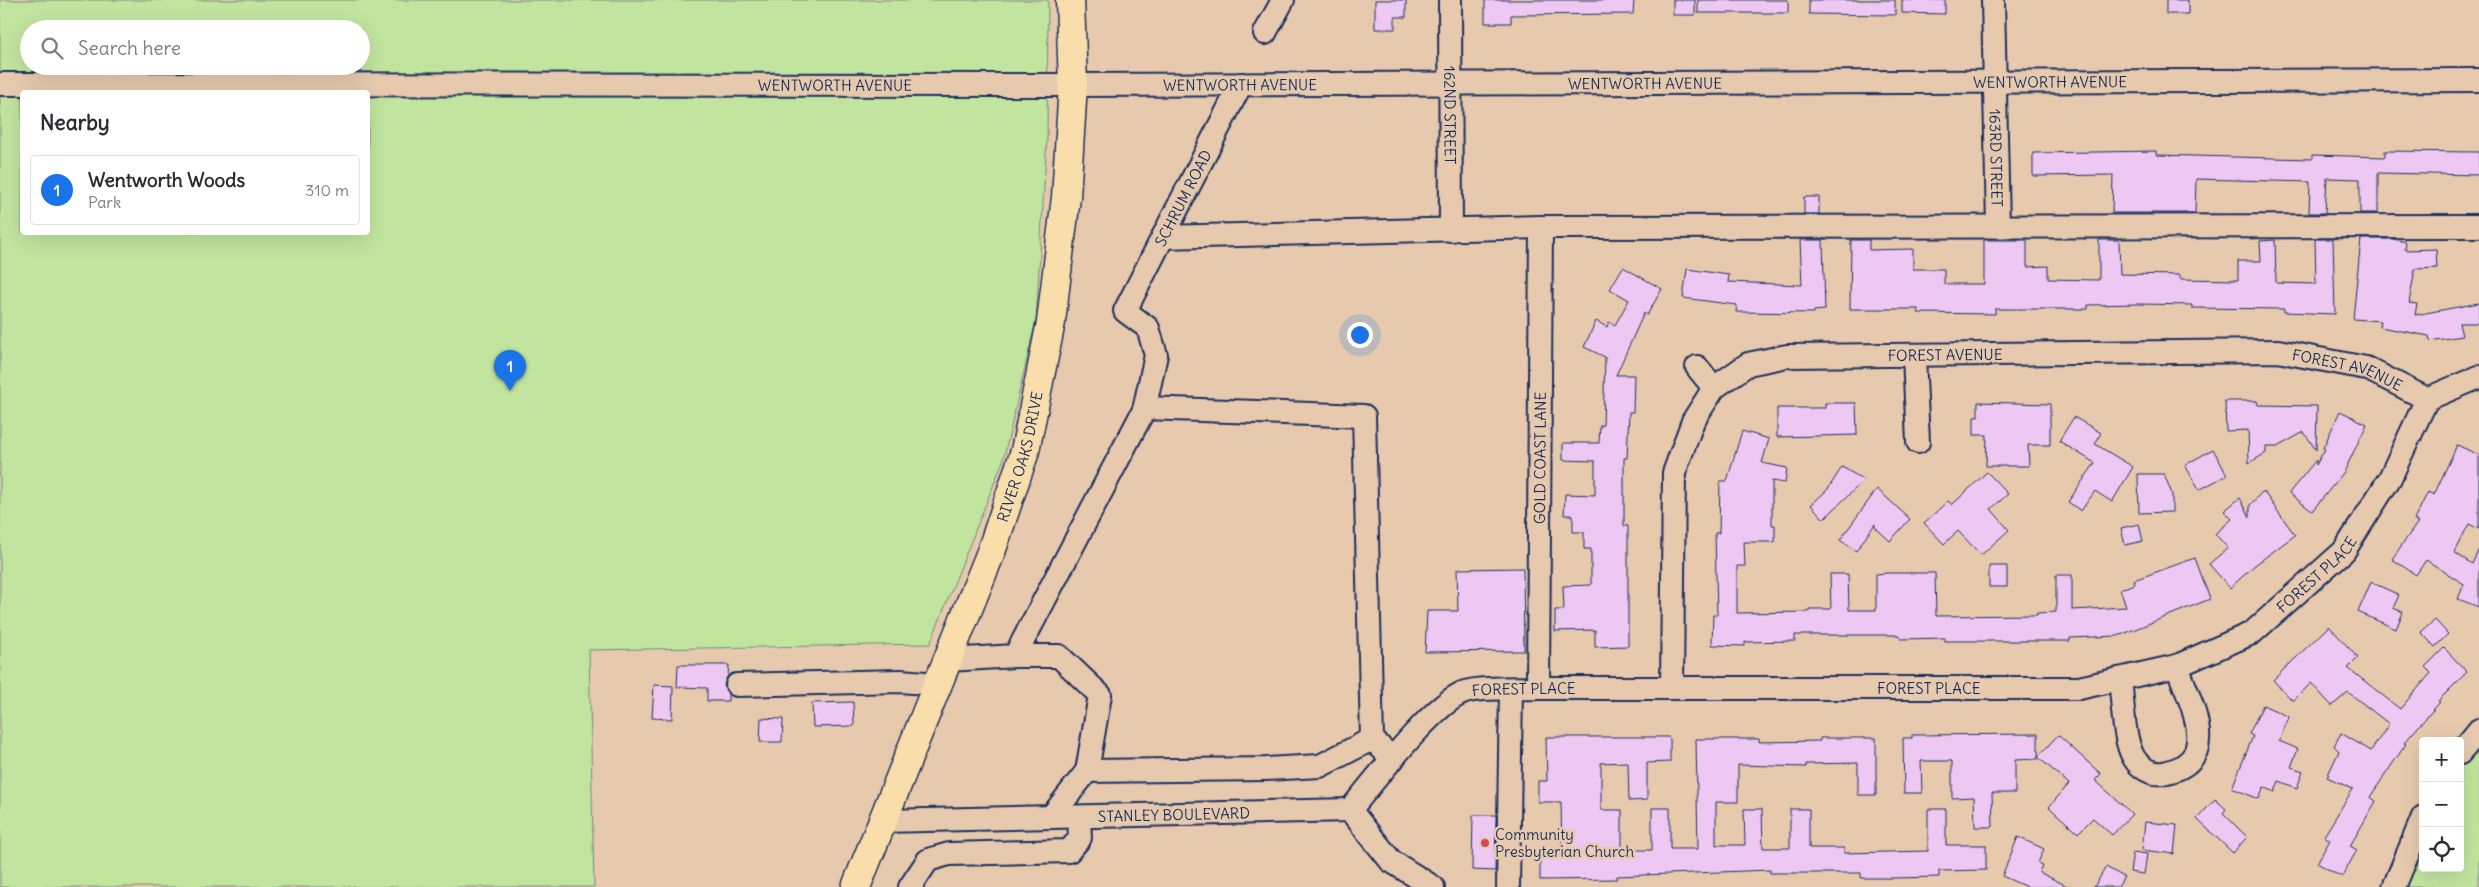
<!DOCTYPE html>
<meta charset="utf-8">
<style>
:root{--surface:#fff;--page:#f7f7f7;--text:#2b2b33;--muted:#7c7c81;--line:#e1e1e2;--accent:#1a73e8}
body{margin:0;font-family:Delius,sans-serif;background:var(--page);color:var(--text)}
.controls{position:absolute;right:15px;bottom:15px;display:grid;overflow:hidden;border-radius:5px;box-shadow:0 5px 20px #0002}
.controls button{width:45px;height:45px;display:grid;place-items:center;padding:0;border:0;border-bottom:1px solid var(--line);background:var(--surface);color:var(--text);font:25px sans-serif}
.you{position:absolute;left:1359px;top:334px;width:18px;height:18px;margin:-12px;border:4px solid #fff;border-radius:50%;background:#1a73e8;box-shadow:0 0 0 8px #1a73e833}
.badge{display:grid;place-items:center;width:32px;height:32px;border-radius:50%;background:var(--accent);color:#fff;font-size:16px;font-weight:700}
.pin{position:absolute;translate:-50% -41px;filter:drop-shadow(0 1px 2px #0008)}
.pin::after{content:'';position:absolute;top:26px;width:18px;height:15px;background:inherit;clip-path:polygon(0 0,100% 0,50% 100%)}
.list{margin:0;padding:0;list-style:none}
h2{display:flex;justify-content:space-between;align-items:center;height:65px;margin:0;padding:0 20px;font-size:21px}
h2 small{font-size:16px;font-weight:400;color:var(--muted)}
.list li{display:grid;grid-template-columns:32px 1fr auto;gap:15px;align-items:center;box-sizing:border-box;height:70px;margin:0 10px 10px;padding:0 10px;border:1px solid var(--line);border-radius:5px}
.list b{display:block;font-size:19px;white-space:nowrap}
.list p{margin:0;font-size:16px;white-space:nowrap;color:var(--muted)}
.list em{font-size:16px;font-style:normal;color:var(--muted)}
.icon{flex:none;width:28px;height:28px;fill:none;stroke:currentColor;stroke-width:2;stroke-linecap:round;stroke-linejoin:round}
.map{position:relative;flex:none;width:2479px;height:887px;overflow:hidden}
.search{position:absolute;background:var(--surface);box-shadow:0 5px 20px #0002;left:20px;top:20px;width:350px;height:55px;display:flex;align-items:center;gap:12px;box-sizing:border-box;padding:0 18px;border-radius:28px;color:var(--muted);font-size:19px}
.panel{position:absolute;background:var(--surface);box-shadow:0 5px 20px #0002;left:20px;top:90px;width:350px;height:145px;border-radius:5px}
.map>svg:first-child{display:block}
.green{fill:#c1e59f;stroke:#6e8a7e;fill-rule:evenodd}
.building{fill:#edc8f2;stroke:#1b2f5e}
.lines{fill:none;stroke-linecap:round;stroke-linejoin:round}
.minor-casing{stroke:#1b2f5e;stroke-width:26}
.major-casing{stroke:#1b2f5e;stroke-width:31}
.minor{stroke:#e7caae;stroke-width:22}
.major{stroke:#f9deab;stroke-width:28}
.poi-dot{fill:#d1495b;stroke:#e7caae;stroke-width:2}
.labels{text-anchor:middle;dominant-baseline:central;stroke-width:5;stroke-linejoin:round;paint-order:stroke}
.street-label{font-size:15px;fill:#1b2f5e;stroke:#e7caae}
.poi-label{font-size:15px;fill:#1b2f5e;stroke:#e7caae;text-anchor:start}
</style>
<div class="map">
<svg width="2479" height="887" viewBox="0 0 2479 887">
<rect width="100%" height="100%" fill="#e7caae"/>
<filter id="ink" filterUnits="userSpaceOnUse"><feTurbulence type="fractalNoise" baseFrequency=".02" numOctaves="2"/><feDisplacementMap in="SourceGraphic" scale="10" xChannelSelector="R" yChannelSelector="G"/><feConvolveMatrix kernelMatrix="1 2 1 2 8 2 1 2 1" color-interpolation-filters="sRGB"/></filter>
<g filter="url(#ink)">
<path class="green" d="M0 0H1048L1047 137 1036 320 1003 461 930 644 589 650 594 887H0ZM29 29H361V66H29ZM22 92H368V232H22Z
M2479 743V887H2404L2423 842V868H2460V768Z"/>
<path class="building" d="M1375 0H1406V17H1395V29H1375Z
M1485 0H1634L1633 14 1511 15V23H1485Z
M1673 0H1695V15H1673Z
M1698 0H1788V13H1698Z
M1809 0H1895V15L1809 14Z
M1902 0H1945V14L1902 13Z
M2166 0H2188V14H2166Z
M2156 151V155L2312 159V155L2385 157V151L2479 152V175L2378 173V213H2360V179L2327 178 2325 213H2309L2310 182 2196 179 2195 213H2112L2113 175 2033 176V153Z
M1804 197H1819V214H1804Z
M2315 239H2333L2335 314 2284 312V309L2192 308V305L2139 304 2088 305V309H1995V314L1918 313V309H1850L1851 240H1869V250L1913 249V269H1944V284H1984V240H2027V267L2048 266V279L2099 280V240H2119L2120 274 2180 275V279L2238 280V261H2261L2260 241 2275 240 2276 283 2316 284Z
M2361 239H2393L2406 242 2405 250 2436 249 2437 268 2415 269 2409 303 2417 304 2415 315 2479 303V323H2459L2462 336 2430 341 2429 336 2380 327 2381 321 2353 319Z
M1800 240H1823L1825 310 1814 311V313L1736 312 1737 305 1683 298 1687 269 1729 275 1728 282 1802 285Z
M1623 267 1662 289 1647 315 1644 313 1616 375H1634L1633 412H1629L1627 458H1624V526H1628V646L1595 647V630L1555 631V610H1564L1563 586 1591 585V549H1584V532H1573V515H1564L1565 494 1595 495V461L1563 460V443H1599L1600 425 1603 426 1605 357 1584 347 1596 321 1607 327 1609 322 1615 325 1629 300 1610 289Z
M2225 401H2257L2258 405 2317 406 2316 450 2304 432 2277 447H2266V453L2249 463 2248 430 2226 431Z
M1978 402 2050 404V445H2028L2029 466H1986L1987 435H1974V417H1978Z
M1825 403H1856L1857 435 1777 437V408H1825Z
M2340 411 2367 424 2344 472 2312 511 2289 493 2316 460V465L2325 449 2323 448Z
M2074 417 2101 433 2095 444 2133 467 2112 502 2095 491 2081 511 2068 502 2095 463 2059 441Z
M1742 431 1769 439 1762 463 1787 468 1785 483 1772 481V525H1775V542H1744L1745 566H1737V613L1809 612V609H1831L1830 574H1848L1849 610H1876V574L1887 573H1935L1936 616 2037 615V613L2056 612V575H2072V610L2126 607 2120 589 2135 584 2134 580 2195 558 2210 599 2118 636 2070 638V641H1945V638L1900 639V635H1795V641L1745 642V646L1712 645 1713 615H1717L1715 533H1719L1720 481H1727Z
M2457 445 2479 455V529L2469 524 2454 552 2472 564 2479 549V607L2458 599 2464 584 2426 560 2416 575 2392 559 2418 522 2414 520 2428 492 2434 495Z
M2213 449 2227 475 2199 490 2185 465Z
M1842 467 1864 480 1824 519 1811 505 1828 489Z
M1987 472 2008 494 1991 509 2009 530 1981 555 1958 531 1944 544 1924 523 1948 501 1952 505Z
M2138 474H2164L2172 494V512L2139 513Z
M1877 489 1910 519 1890 541 1875 527V524L1856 551 1840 540Z
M2263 491 2295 535 2255 565 2230 588 2209 564 2228 548 2215 534 2232 519 2224 511 2240 498 2250 517V505Z
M2139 524 2143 541 2125 545 2121 528Z
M1989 566H2007V587H1989Z
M1523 568 1524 651 1425 652 1427 611H1458L1457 569Z
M2371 582 2399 595 2393 608 2403 612 2396 629 2358 612Z
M2435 620 2448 634 2435 647 2421 632Z
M2329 626 2358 658 2348 668 2400 709 2431 673 2425 667 2444 648 2467 672 2438 701 2440 702 2404 743 2406 744 2370 797 2376 801 2350 846 2357 850 2342 877 2317 863 2330 840 2324 836 2353 789 2327 777 2339 751 2334 746 2341 733 2371 751 2389 724 2348 692 2332 706 2311 683 2293 701 2273 680Z
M678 665H729L728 675 724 685 728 694V701H707V688L677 687Z
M654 685 673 686 672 719 652 718Z
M853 702 854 726 813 727 812 703Z
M2263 705 2289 717 2279 741 2298 749 2291 767 2303 771 2297 788 2279 781 2275 792 2264 787 2259 799 2232 788 2253 736 2249 734Z
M761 718 783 719 782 742H760Z
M2038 734V759L2015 760V793H1992L1993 827H1975L1974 797 1952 798V761H1921L1922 793H1904L1903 738H1912V735Z
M2058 735 2101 774 2095 780 2132 814 2112 835 2093 818 2078 833 2049 807 2069 784 2038 757Z
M1546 737H1668L1670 739V762L1647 763V800L1629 801 1628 762 1601 763V810H1622V850H1652V808H1670V849H1698L1696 739H1759V742L1820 741V738H1876V795H1858V763L1806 764V767L1738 765V802H1716V845H1745L1744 809H1762L1763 848H1790V809H1809V848H1844V853L1928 851V809H1946V845H1986V870L1939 871V877L1893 878H1861V873H1770V870L1617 876V879L1540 880V854H1562L1561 802H1538V781H1547Z
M2215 799 2226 809 2223 813 2247 837 2233 853 2197 819Z
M1473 815H1496L1495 871 1472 870Z
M2145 822 2177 825 2174 854 2142 850Z
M2018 837 2044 849 2038 863 2042 865 2039 872 2069 887H2027L2002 876Z
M2133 852 2147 854 2144 874 2130 872Z
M2106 867 2124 877 2118 887H2094Z"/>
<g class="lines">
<defs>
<g id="minor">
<path id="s1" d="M1450 0 1451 230"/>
<path id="s2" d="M1993 0 1998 226"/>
<path d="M1265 33 1283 0"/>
<path id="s3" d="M0 84 1073 85 2479 80"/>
<path d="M1163 237 1541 227 2479 226"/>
<path d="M1914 356 1918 442"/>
<path d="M1697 367 1714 388"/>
<path id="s4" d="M1144 410 1156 355 1148 328 1125 311 1241 84"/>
<path d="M1015 656H1059L1100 695 1087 771"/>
<path d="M948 660 1015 656 1145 408 1364 416 1372 739 1393 759"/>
<path d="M2120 679C2123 701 2123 740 2134 758 2140 768 2152 775 2163 773 2224 762 2190 703 2177 666"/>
<path d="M737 685 900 681 939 684"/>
<path id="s5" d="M1538 688 1541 227"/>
<path id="s6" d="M1672 688 1674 473 1693 421 1714 388 1748 364 1787 356 2278 351 2366 368 2427 399 2479 377"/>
<path d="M2460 753 2479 730"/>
<path id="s7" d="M1350 810C1372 784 1435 701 1465 692 1480 687 1519 689 1538 688H2079L2177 666 2252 633 2344 551 2390 478 2427 399"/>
<path d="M1051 817 1087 771 1266 769 1320 766 1372 739"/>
<path id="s8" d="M883 821 1350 810 1391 861 1433 887"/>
<path d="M910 887 928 860 949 854 1069 851 1080 838 1079 817"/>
<path d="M1508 887 1511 689"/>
<path d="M2394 887 2423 817"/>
</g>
<g id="major">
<path id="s9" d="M856 887 991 552 1025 451 1051 322 1066 197 1073 85 1070 0"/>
</g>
</defs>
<use href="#minor" class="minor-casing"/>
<use href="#major" class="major-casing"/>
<use href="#minor" class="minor"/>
<use href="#major" class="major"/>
</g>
</g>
<circle class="poi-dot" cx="1485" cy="843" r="5"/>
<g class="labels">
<g class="street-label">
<text stroke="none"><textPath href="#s3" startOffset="2050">WENTWORTH AVENUE</textPath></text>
<text stroke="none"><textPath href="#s3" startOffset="1645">WENTWORTH AVENUE</textPath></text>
<text stroke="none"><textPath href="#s3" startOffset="1240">WENTWORTH AVENUE</textPath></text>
<text stroke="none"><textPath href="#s3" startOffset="835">WENTWORTH AVENUE</textPath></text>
<text stroke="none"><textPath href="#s1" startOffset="115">162ND STREET</textPath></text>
<text stroke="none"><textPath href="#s2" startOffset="158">163RD STREET</textPath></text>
<text stroke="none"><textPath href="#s4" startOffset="240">SCHRUM ROAD</textPath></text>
<text stroke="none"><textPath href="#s6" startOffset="549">FOREST AVENUE</textPath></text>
<text stroke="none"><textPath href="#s6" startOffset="954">FOREST AVENUE</textPath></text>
<text stroke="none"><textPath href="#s9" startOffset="461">RIVER OAKS DRIVE</textPath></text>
<text stroke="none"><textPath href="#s5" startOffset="230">GOLD COAST LANE</textPath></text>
<text stroke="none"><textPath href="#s7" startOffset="1050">FOREST PLACE</textPath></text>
<text stroke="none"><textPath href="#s7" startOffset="630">FOREST PLACE</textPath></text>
<text stroke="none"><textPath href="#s7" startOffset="225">FOREST PLACE</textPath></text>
<text stroke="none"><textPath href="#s8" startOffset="291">STANLEY BOULEVARD</textPath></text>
</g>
<g class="poi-label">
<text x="1495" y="834">Community<tspan x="1495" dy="17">Presbyterian Church</tspan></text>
</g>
</g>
</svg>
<div class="controls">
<button>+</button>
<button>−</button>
<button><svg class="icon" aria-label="locate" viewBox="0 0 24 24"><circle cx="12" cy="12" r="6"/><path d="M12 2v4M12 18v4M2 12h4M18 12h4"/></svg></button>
</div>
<div class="you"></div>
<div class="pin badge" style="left:510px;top:391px">1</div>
<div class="search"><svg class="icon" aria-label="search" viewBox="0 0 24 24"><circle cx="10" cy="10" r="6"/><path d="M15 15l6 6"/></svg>Search here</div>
<section class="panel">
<h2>Nearby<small></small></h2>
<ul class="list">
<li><span class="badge">1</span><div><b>Wentworth Woods</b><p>Park</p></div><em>310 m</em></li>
</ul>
</section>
</div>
